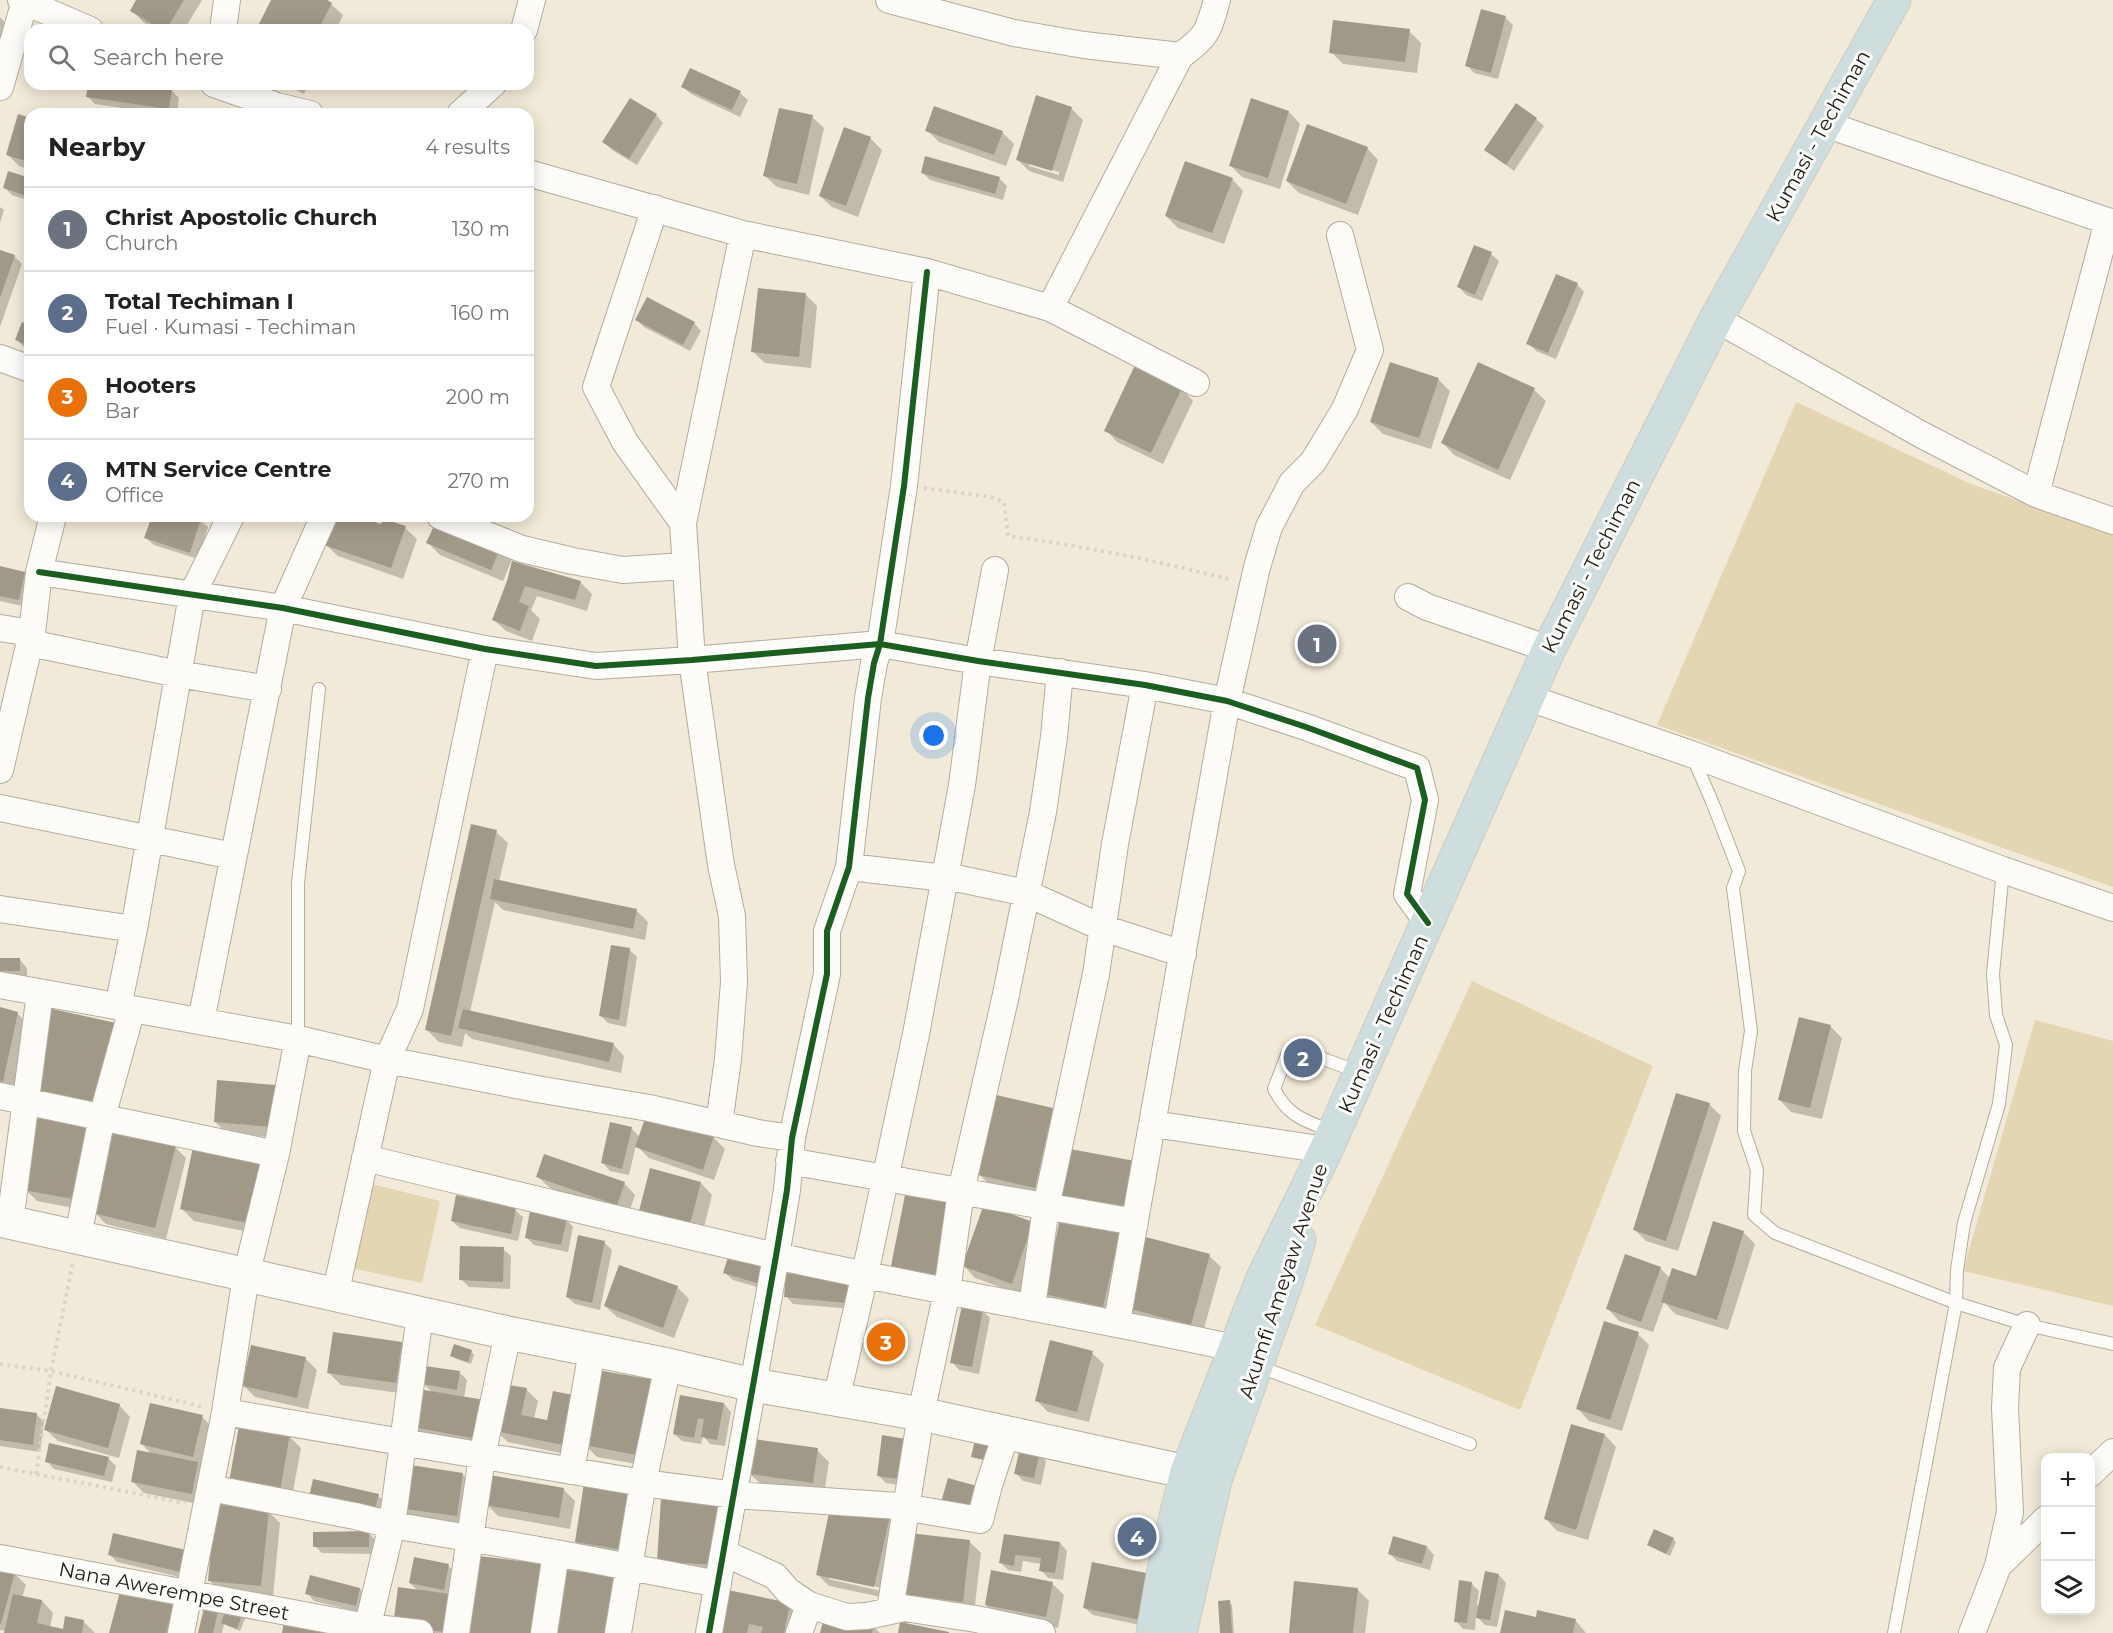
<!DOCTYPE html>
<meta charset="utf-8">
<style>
:root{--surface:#fff;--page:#f6f6f6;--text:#222;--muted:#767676;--line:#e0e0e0;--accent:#db2777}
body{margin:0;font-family:Montserrat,sans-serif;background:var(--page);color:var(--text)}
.controls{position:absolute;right:18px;bottom:18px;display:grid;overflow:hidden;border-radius:12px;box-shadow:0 3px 15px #0003}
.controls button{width:54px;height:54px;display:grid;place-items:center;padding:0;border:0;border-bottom:2px solid var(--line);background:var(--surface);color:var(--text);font:30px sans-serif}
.you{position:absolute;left:934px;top:736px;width:21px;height:21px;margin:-15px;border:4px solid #fff;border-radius:50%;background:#1a73e8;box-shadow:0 0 0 9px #1a73e833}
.badge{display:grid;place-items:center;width:39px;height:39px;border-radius:50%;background:var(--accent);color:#fff;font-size:20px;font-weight:700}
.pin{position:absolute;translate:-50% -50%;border:3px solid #fff;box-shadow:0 2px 6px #0006}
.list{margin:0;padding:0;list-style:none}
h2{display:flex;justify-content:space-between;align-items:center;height:78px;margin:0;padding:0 24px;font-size:26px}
h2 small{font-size:20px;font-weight:400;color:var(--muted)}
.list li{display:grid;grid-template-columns:39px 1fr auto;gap:18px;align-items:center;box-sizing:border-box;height:84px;padding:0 24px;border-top:2px solid var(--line)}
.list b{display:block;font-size:22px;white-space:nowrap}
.list p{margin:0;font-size:20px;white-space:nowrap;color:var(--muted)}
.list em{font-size:20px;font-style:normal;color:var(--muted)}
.icon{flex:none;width:33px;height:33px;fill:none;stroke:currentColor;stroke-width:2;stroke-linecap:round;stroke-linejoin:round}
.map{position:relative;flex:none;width:2113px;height:1633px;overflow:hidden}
.search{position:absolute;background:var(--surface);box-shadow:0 3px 15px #0003;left:24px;top:24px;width:510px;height:66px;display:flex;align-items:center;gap:15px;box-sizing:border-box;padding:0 21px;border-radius:18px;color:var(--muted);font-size:22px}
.panel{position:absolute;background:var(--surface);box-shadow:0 3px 15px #0003;left:24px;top:108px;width:510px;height:414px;border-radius:18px}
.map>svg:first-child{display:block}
.green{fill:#e4d5b3}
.shadow{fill:#0003;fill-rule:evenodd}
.building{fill:#a19988}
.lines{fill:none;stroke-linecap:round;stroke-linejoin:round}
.lane-casing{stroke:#b3ac9f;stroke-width:14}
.street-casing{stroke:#b3ac9f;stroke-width:28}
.secondary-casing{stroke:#b3ac9f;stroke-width:35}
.highway-casing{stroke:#cecbc1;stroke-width:35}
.path{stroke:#d7d4cf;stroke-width:4;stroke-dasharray:3 4.5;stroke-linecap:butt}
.lane{stroke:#fdfcf9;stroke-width:12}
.street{stroke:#fdfcf9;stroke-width:26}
.secondary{stroke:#fdfcf9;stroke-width:33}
.highway{stroke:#ceddde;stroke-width:33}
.cycleway-casing{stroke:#fcfcfc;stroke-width:10}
.cycleway{stroke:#1b5e20;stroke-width:6}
.labels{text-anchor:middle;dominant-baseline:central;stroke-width:6;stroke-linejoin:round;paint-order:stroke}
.street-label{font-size:20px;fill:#221d11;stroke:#fcfcfc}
</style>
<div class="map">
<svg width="2113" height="1633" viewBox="0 0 2113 1633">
<rect width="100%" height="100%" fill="#f2ead8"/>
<path class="green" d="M1796 402 1971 484 2113 534V887L1657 725Z
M1472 981 1653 1066 1520 1410 1315 1325Z
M2035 1020 2113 1041V1306L1963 1271Z
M368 1183 440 1201 422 1283 346 1267Z"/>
<path class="shadow" d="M138 0H202L184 30H157L143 22 132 10Z
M273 0H324L331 4 343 15 336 30H258Z
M0 17 11 29 0 60Z
M1506 18 1513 25 1498 79 1474 73 1467 65Z
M1409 31 1421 43 1417 73 1343 64 1331 52Z
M90 84H129L171 90 179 98 177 114H163L95 104 88 97Z
M284 84H308L304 94Z
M683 87 740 93 748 100 740 117 691 94Z
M1071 108 1083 120 1063 182 1029 171 1017 159ZM1029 163 1059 172V175L1029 166Z
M1289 112 1300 124 1280 189 1242 177 1231 166Z
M656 115 663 123 637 165 612 150 604 142Z
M812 117 824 128 809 195 777 187 765 176Z
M30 119V170L19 166 8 155Z
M1536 119 1544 126 1514 171 1486 150Z
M927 130 1002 132 1014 144 1006 166 939 142Z
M870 138 882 150 858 217 832 207 820 196Z
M1367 148 1378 160 1358 215 1299 193 1287 181Z
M923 173 999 178 1007 186 1003 200 930 180Z
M30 179V201L12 195 4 187Z
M1232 179 1243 191 1224 244 1178 228 1166 216Z
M0 207 4 210 0 223Z
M0 251 14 256 22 264 0 327Z
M1491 254 1499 261 1482 301 1466 295 1459 287Z
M1577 284 1584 292 1556 359 1536 351 1528 343Z
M805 294 817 306 811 368 765 363 753 352Z
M637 320 694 323 701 331 690 351 644 327Z
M30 326V349L24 347 17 340Z
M1479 364 1534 390 1546 401 1510 480 1454 455 1443 443Z
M1438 379 1450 391 1431 449 1383 434 1371 422Z
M1182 389 1193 401 1163 464 1117 442 1106 430Z
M153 516H189L200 520 208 527 198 559 154 545 146 538Z
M353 516 382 526 405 528 417 539 403 579 338 556 326 545Z
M428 543 501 545 513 557 503 581 440 555Z
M0 567 25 573 32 581 27 607 0 601Z
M509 581 580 582 592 594 587 611 537 596 531 610 540 619 532 641 506 631 494 620Z
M496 832 508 843 499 882 637 911 648 922 645 940 503 910 495 902 470 1012 613 1044 624 1056 621 1073 472 1039 465 1033 462 1047 439 1042 427 1030Z
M629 949 637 957 626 1027 608 1023 601 1016Z
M0 960H20L27 968V978H0Z
M0 1009 17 1013 29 1025 15 1093 0 1089Z
M1830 1026 1842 1038 1822 1119 1791 1112 1780 1100Z
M275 1087 283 1138 227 1133 215 1122Z
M1709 1104 1721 1116 1678 1251 1646 1241 1635 1230Z
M1052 1109 1064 1121 1046 1199 991 1186 979 1174Z
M86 1124 98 1136 84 1210 37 1201 25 1189Z
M631 1128 640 1137H713L725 1149 714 1180 649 1158 636 1145 629 1175 610 1171 603 1163Z
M175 1147 186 1158 166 1239 106 1224 94 1212Z
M194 1148 264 1235 194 1221 182 1209Z
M1071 1151 1139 1218 1076 1207 1064 1195Z
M538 1177 624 1183 635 1195 628 1216 550 1188Z
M701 1183 712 1195 702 1235 652 1222Z
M907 1192 947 1286 904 1277 893 1266Z
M985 1206 1044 1235 1023 1295 975 1278 964 1266Z
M515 1210 523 1217 518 1241 460 1228 452 1221Z
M566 1219 573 1227 568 1252 534 1245 526 1237Z
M1120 1228 1132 1240 1115 1318 1057 1305 1045 1294Z
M1743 1232 1755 1244 1728 1330 1675 1314 1664 1302 1653 1332 1619 1321 1608 1309 1660 1268 1671 1279 1697 1278Z
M604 1242 612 1250 600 1310 575 1304 567 1297Z
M503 1249 511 1256 510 1289 469 1287 461 1279Z
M1209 1256 1221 1267 1202 1336 1136 1318 1125 1306Z
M765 1266 767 1290 733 1280 725 1273Z
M848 1279 855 1287 853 1309 793 1304 786 1296Z
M677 1287 689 1299 674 1338 617 1317 605 1306Z
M983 1311 990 1318 979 1374 959 1370 952 1362Z
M1638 1334 1649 1345 1622 1431 1589 1421 1578 1409Z
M401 1343 413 1355 407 1394 341 1385 329 1373Z
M471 1351 474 1355 471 1364 456 1359 452 1355Z
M1092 1353 1104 1364 1089 1422 1048 1412 1036 1400Z
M306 1359 317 1370 308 1409 255 1397 243 1385Z
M460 1373 467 1380 464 1398 489 1450 425 1439 413 1427 433 1393 424 1384Z
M526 1389 538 1401 534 1419 548 1422 554 1392 653 1467 597 1457 585 1445 579 1457 508 1442 496 1431Z
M681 1396 724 1404 731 1412 725 1446 710 1444 703 1436 701 1444 682 1441 674 1434Z
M119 1405 130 1417 119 1458 58 1441 46 1430Z
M0 1410 36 1414 44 1422 40 1452 0 1446Z
M202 1417 214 1429 203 1505 144 1493 132 1481 151 1454 142 1444Z
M1605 1435 1616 1447 1588 1540 1557 1531 1546 1519Z
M289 1436 301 1448 291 1502 242 1494Z
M912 1448 906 1486 886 1483 878 1475Z
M817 1450 829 1462 824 1494 762 1485 750 1474Z
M1039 1453 1046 1461 1041 1485 1023 1481 1016 1473Z
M108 1458 116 1466 112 1482 54 1469 47 1461Z
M462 1474 474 1486 468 1527 411 1520 400 1508Z
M314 1480 378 1496 386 1503 382 1519Z
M585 1485 636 1561 588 1554 576 1542Z
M563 1489 575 1501 570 1529 498 1516 486 1504Z
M717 1504 729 1516 725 1576 659 1561Z
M268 1511 280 1523 273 1597 221 1592 209 1580Z
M889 1517 901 1529 886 1598 829 1586 817 1574ZM829 1576 882 1588 881 1591 829 1579Z
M369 1533 376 1541V1554L322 1553 315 1546Z
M1005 1535 1060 1543 1067 1551 1063 1580 1048 1578 1041 1570 1042 1564 1023 1561 1021 1572 1008 1570 1001 1563Z
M1394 1538 1427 1547 1434 1555 1430 1570 1397 1561 1389 1553Z
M1673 1539 1676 1542 1670 1556 1649 1545Z
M970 1542 981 1553 974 1613 915 1606 903 1594Z
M189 1552 192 1580 117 1562 110 1555Z
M448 1566 456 1573 457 1633H403L418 1591 410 1583Z
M0 1569 14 1573 26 1585 22 1597 42 1601 53 1613 50 1627 64 1630 84 1622 95 1633H6V1631L0 1630Z
M1499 1575 1506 1583 1497 1627 1485 1625 1476 1616 1475 1630 1463 1629 1456 1621 1471 1583 1479 1591 1477 1605H1480Z
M1052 1583 1064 1595 1058 1628 998 1616 986 1605Z
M1163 1584 1154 1628 1093 1615 1085 1608Z
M360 1589 367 1597 363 1613 314 1601 307 1593Z
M1357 1589 1369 1601 1365 1633H1290Z
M1229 1602 1232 1605 1234 1633H1221Z
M174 1603 181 1633H111Z
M790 1604 801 1616 798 1633H721Z
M218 1608 225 1616 247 1614 240 1631 224 1624 222 1633H200Z
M1537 1618 1575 1620 1586 1633H1501Z
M873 1626 880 1633H822Z"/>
<path class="building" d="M136 0H184L166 30H162L130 11Z
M271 0H327L332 3 318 30H256Z
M1481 9 1506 16 1491 73 1465 66Z
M1333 20 1410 29 1405 62 1329 53Z
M690 68 741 91 732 110 681 87Z
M88 84H140L172 89 169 109 86 97Z
M1036 95 1072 107 1052 171 1016 160Z
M630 98 657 114 629 159 602 142Z
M1251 98 1289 111 1268 178 1229 166Z
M1516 103 1537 118 1506 165 1484 150Z
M934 106 1003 131 994 155 925 131Z
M779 108 813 115 797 184 763 176Z
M18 114 30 118V162L6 155Z
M1307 124 1368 147 1346 204 1286 181Z
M844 127 871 137 846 206 819 196Z
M925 156 1000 177 995 194 921 173Z
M1185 161 1233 178 1212 233 1165 216Z
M8 171 30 178V197L3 188Z
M1474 245 1492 252 1475 295 1457 287Z
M0 250 15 255 0 298Z
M1556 274 1578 283 1548 353 1526 344Z
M758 288 806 293 799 357 751 352Z
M647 297 695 322 683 345 635 320Z
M22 322 30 325V346L15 340Z
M1390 362 1439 378 1419 438 1370 422Z
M1478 362 1535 388 1498 470 1441 443Z
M1135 365 1182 388 1151 453 1104 431Z
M152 516H194L201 518 190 553 144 538Z
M335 516H357L381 524 383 519 406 526 391 568 324 545Z
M438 517 502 544 491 570 426 543Z
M512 561 581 581 575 600 525 586 519 602 529 606 520 631 492 620 507 581Z
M0 566 25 572 19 600 0 596Z
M471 824 497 830 451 1036 425 1030Z
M494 879 637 909 633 929 490 899Z
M611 945 630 948 619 1020 599 1016Z
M0 958H20V971H0Z
M0 1007 18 1012 3 1082 0 1081Z
M48 1008 116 1023 99 1108 31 1094Z
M463 1009 614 1043 609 1062 458 1028Z
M1799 1017 1831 1025 1810 1108 1778 1100Z
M217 1080 276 1085 272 1127 214 1122Z
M1676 1093 1710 1103 1666 1241 1633 1230Z
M996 1095 1053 1108 1035 1188 978 1175Z
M647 1113 714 1136 703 1170 635 1147Z
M37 1114 87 1123 73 1199 23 1190Z
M610 1122 632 1127 622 1169 601 1163Z
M113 1129 176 1145 155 1228 92 1213Z
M193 1147 265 1162 252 1224 180 1209Z
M1070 1149 1135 1161 1128 1207 1062 1196Z
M544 1154 625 1182 617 1205 536 1177Z
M650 1168 701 1182 690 1224 639 1211Z
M906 1190 951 1199 936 1275 891 1266Z
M456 1195 516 1208 511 1234 451 1221Z
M984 1204 1033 1222 1012 1284 962 1266Z
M530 1211 567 1218 561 1245 525 1238Z
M1061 1214 1121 1227 1103 1307 1044 1294Z
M1713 1221 1744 1231 1717 1320 1661 1302 1672 1268 1696 1276Z
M578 1235 605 1241 592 1303 566 1297Z
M1142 1236 1210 1254 1191 1325 1123 1307Z
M460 1246 504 1247 503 1282 459 1280Z
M729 1254 765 1264 760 1284 723 1273Z
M1625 1254 1661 1267 1641 1322 1606 1309Z
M619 1265 678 1286 663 1328 604 1306Z
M786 1273 848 1278 846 1303 784 1297Z
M962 1305 983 1309 972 1367 950 1363Z
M1604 1321 1639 1332 1610 1420 1576 1409Z
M333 1332 402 1342 396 1383 327 1373Z
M1050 1340 1093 1351 1077 1412 1035 1401Z
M454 1344 472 1350 468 1362 450 1356Z
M251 1345 306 1357 297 1398 242 1386Z
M425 1366 460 1371 457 1390 422 1384Z
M597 1370 655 1380 641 1456 584 1445Z
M504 1384 527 1388 521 1415 547 1420 553 1391 578 1396 568 1446 495 1431Z
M56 1386 120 1404 108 1448 44 1430Z
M418 1389 485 1400 478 1439 412 1427Z
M680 1395 724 1403 717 1440 701 1437 704 1419 698 1418 694 1438 673 1434Z
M150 1403 203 1415 193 1457 140 1444Z
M0 1408 37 1413 33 1445 0 1440Z
M1571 1424 1605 1434 1576 1530 1544 1519Z
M239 1426 290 1434 280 1491 229 1482Z
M977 1431 994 1436 988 1461 971 1457Z
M882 1435 906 1439 899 1479 877 1476Z
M754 1439 818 1448 813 1483 749 1474Z
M49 1443 109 1457 104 1476 45 1462Z
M1020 1448 1040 1452 1034 1478 1014 1474Z
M137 1450 198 1462 192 1494 131 1482Z
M404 1464 463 1473 457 1516 398 1508Z
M490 1475 564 1488 559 1518 485 1505Z
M948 1478 984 1488 976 1512 941 1502Z
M313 1479 379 1494 374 1512 309 1497Z
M584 1483 634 1491 624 1550 575 1542Z
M661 1499 718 1503 713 1565 657 1561Z
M831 1503 890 1516 874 1587 816 1575Z
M215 1504 269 1510 261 1586 208 1581Z
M1654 1529 1674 1538 1666 1554 1647 1545Z
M369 1531V1547H313V1532Z
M113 1533 190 1551 185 1573 108 1555Z
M909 1533 970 1540 963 1602 902 1594Z
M1004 1534 1060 1542 1055 1573 1039 1571 1041 1558 1015 1555 1014 1566 999 1563Z
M1393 1536 1427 1546 1422 1564 1388 1554Z
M479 1556 546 1564 537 1633H470Z
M414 1557 449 1564 444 1590 409 1583Z
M1092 1562 1156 1575 1146 1621 1083 1608Z
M0 1568 15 1572 1 1624H0Z
M559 1569 616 1576 609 1633H551Z
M991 1570 1053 1582 1046 1617 985 1605Z
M1485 1571 1499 1574 1490 1620 1476 1618Z
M310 1575 360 1588 356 1606 305 1594Z
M1459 1580 1472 1582 1467 1623 1454 1622Z
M1294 1581 1358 1588 1353 1633H1289Z
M398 1587 450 1594 445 1632 393 1626Z
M121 1588 174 1601 166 1633H109Z
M728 1590 790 1603 784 1633H761L763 1627 749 1624 747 1633H720Z
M13 1594 42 1600 37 1623 63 1629 65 1616 84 1620 82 1633H4Z
M1230 1600 1232 1633H1220L1218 1601Z
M228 1603 244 1609 237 1629 221 1623Z
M205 1604 219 1607 213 1633H198Z
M1505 1610 1536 1617 1537 1610 1576 1619 1573 1633H1500Z
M825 1614 874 1625 872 1633H820Z
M284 1621 342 1633H282Z
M900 1622 949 1632V1633H898Z"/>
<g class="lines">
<defs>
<path id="lane" d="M1692 755 1713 804 1739 871 1733 888 1751 1031 1745 1071 1744 1131 1757 1170 1754 1215 1775 1233 1956 1303 2027 1325 2113 1344
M298 1039V883L319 689
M1333 1132C1305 1120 1289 1118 1274 1089L1287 1055 1304 1052 1359 1072
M1257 1366 1470 1444
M1894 1633 1956 1303 1957 1270 1964 1223 1999 1104 2006 1045 1996 1015 1993 974 2003 870"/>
<path id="street" d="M21 0 90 30
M889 0 1014 33 1084 45 1180 56
M223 30 227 0
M524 30 532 0
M214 84 277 106 310 114
M0 87 25 1
M460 114 493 84
M1825 124 2113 223
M528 173 743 234 927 272 1050 308 1180 56C1207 37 1208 32 1217 0
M655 208 596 387 625 442 683 523 692 660 721 865 732 916 734 982 728 1059 719 1124
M1050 308 1196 383
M1716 319 1922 435 2036 494 2113 521
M0 358 30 369
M2036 494 2108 221
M440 516 522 549 573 561 623 570 685 566
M683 523 743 234
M39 572 283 608 485 649 596 666 692 660 880 644 978 661 1145 685 1227 701 1306 727 1417 768 1425 800 1407 894 1428 923
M1408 597 1427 607 1549 649
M0 628 32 633
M30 643 178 674 268 689
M1526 697 1691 754 2003 870 2113 908
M0 770 32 633 39 572 53 516
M0 808 233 856
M849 867 945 878 946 876 1026 893 1103 928 1183 954
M0 909 134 929
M0 985 298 1039 387 1060 537 1089 649 1108 758 1133 792 1138
M118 1007 134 929 192 595 231 516
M201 1021 283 608 324 516
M0 1096 276 1154
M1153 1124 1326 1150
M365 1158C502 1191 639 1225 776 1256 928 1290 1082 1315 1234 1348
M789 1161 1135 1222
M10 1222 40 993
M78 1236 102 1117 132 1009
M335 1295 387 1060 410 1009 485 649
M1032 1307 1046 1207 1096 974 1115 844 1145 685
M1117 1322 1227 701 1257 567 1269 527 1292 483 1313 462 1345 409 1370 350 1340 235
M836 1400 865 1274 916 1034 962 785 978 661 995 570
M225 1412 643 1483 735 1495 898 1506 980 1520 989 1485 1006 1434
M571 1471 592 1351
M2090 1474 2113 1452
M210 1488 355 1516 392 1525 556 1553
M724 1553 775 1576 788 1591 809 1605 847 1617 867 1616 904 1608 976 1619 1042 1633
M0 1558 367 1627 420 1633
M1998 1566 2010 1512 2005 1408 2007 1368 2027 1325
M890 1610 921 1414 947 1291 961 1191 1005 999 1043 812 1054 737 1060 672
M181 1633 225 1412 246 1276 276 1154 298 1039
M366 1633 392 1525 420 1315
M456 1633 482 1457 508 1333
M544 1633 556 1553 718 1584
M618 1633 643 1483 668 1365
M709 1633 776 1256 787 1190 792 1138 827 974V931L849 867 868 698 874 663 880 644 904 486 927 272
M799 1633 809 1605
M1972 1633 1998 1566 2046 1519"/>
<path id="secondary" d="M0 1220 508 1333 668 1365 753 1385 921 1414 1187 1472 1213 1479"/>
<path id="highway" d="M1153 1633 1167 1553 1187 1472 1263 1278 1326 1150 1549 649 1716 319 1894 0
M1180 1633 1215 1480 1284 1288 1299 1240"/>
</defs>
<use href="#lane" class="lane-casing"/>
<use href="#street" class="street-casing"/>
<use href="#secondary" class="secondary-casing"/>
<use href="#highway" class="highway-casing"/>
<path class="path" d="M924 488 991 497 1004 502 1008 536C1084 546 1158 561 1232 580
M0 1364 51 1371 204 1407
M0 1467 185 1503
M36 1474 51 1371 73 1262"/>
<use href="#lane" class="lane"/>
<use href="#street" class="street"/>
<use href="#secondary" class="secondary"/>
<use href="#highway" class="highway"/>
<defs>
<path id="cycleway" d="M39 572 283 608 485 649 596 666 692 660 880 644 978 661 1145 685 1227 701 1306 727 1417 768 1425 800 1407 894 1428 923
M709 1633 776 1256 787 1190 792 1138 827 974V931L849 867 868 698 874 663 880 644 904 486 927 272"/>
</defs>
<use href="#cycleway" class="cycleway-casing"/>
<use href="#cycleway" class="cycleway"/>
</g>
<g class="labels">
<g class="street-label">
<text transform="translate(1818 136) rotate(-61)">Kumasi - Techiman</text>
<text transform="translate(1591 566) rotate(-63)">Kumasi - Techiman</text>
<text transform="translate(1383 1024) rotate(-66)">Kumasi - Techiman</text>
<text transform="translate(1283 1281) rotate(-72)">Akumfi Ameyaw Avenue</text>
<text transform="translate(174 1591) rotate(11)">Nana Awerempe Street</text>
</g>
</g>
</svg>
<div class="controls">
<button>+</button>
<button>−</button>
<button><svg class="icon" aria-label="layers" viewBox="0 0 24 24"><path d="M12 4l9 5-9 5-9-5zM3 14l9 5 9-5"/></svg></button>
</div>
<div class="you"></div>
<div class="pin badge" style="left:1317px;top:644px;background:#6b7280">1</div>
<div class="pin badge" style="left:1303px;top:1058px;background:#5c6f8a">2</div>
<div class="pin badge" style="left:886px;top:1342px;background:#e8710a">3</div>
<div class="pin badge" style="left:1137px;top:1537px;background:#5c6f8a">4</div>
<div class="search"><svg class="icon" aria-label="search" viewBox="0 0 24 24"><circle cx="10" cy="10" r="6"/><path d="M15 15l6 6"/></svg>Search here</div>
<section class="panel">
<h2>Nearby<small>4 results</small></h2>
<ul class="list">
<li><span class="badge" style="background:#6b7280">1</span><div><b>Christ Apostolic Church</b><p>Church</p></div><em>130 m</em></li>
<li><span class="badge" style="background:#5c6f8a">2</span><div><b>Total Techiman I</b><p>Fuel · Kumasi - Techiman</p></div><em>160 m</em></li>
<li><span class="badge" style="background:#e8710a">3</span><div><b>Hooters</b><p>Bar</p></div><em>200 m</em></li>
<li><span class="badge" style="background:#5c6f8a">4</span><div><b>MTN Service Centre</b><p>Office</p></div><em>270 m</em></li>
</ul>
</section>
</div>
